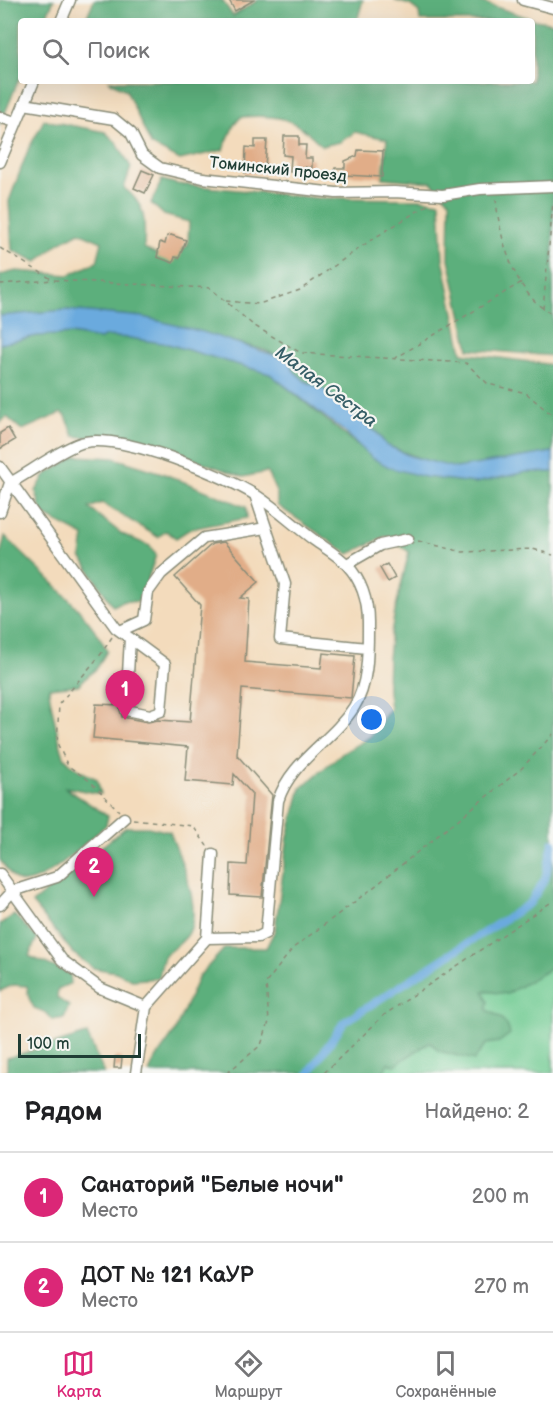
<!DOCTYPE html>
<html lang="ru">
<meta charset="utf-8">
<style>
:root{--surface:#fff;--page:#f6f6f6;--text:#202124;--muted:#757577;--line:#e0e0e0;--accent:#db2777}
body{margin:0;font-family:"Balsamiq Sans",sans-serif;background:var(--page);color:var(--text)}
.scale{position:absolute;left:18px;bottom:15px;width:123px;box-sizing:border-box;padding-left:6px;border:3px solid #1f3d34;border-top:0;font-size:16px;line-height:21px;white-space:nowrap;color:#1f3d34;-webkit-text-stroke:4px #f6f6f2;paint-order:stroke}
.you{position:absolute;left:372px;top:720px;width:21px;height:21px;margin:-15px;border:4px solid #fff;border-radius:50%;background:#1a73e8;box-shadow:0 0 0 9px #1a73e833}
.badge{display:grid;place-items:center;width:39px;height:39px;border-radius:50%;background:var(--accent);color:#fff;font-size:20px;font-weight:700}
.pin{position:absolute;translate:-50% -50px;filter:drop-shadow(0 2px 3px #0008)}
.pin::after{content:'';position:absolute;top:32px;width:21px;height:18px;background:inherit;clip-path:polygon(0 0,100% 0,50% 100%)}
.list{margin:0;padding:0;list-style:none}
h2{display:flex;justify-content:space-between;align-items:center;height:78px;margin:0;padding:0 24px;font-size:26px}
h2 small{font-size:20px;font-weight:400;color:var(--muted)}
.list li{display:grid;grid-template-columns:39px 1fr auto;gap:18px;align-items:center;box-sizing:border-box;height:90px;padding:0 24px;border-top:2px solid var(--line)}
.list b{display:block;font-size:22px;white-space:nowrap}
.list p{margin:0;font-size:20px;white-space:nowrap;color:var(--muted)}
.list em{font-size:20px;font-style:normal;color:var(--muted)}
.icon{flex:none;width:33px;height:33px;fill:none;stroke:currentColor;stroke-width:2;stroke-linecap:round;stroke-linejoin:round}
.map{position:relative;flex:none;width:553px;height:1073px;overflow:hidden}
.search{position:absolute;background:var(--surface);box-shadow:0 6px 24px #0002;left:18px;right:18px;top:18px;height:66px;display:flex;align-items:center;gap:15px;box-sizing:border-box;padding:0 21px;border-radius:6px;color:var(--muted);font-size:22px}
.sheet{height:258px;background:var(--surface)}
nav{display:flex;justify-content:space-around;align-items:center;box-sizing:border-box;height:84px;border-top:2px solid var(--line);background:var(--surface);font-size:16px;color:var(--muted)}
nav a{display:grid;justify-items:center;gap:3px}
nav .on{color:var(--accent)}
.map>svg:first-child{display:block}
.green{fill:#70cb92;stroke:#488463;stroke-width:1.5}
.forest{fill:#5caf7c;stroke:#3e7658;stroke-width:1.5}
.water{fill:#6baade;stroke:#457489;stroke-width:1.5}
.lines{fill:none;stroke-linecap:round;stroke-linejoin:round}
.canal{stroke:#6baade;stroke-width:8}
.building{fill:#e1ad88}
.minor-casing{stroke:#898c78;stroke-width:13}
.path{stroke:#898c78;stroke-width:1.5;stroke-dasharray:4.5 4.5;stroke-linecap:butt}
.minor{stroke:#fff;stroke-width:10}
.labels{text-anchor:middle;dominant-baseline:central;stroke-width:4.5;stroke-linejoin:round;paint-order:stroke}
.street-label{font-size:16px;fill:#1f3d34;stroke:#f6f6f2}
.water-label{font-size:18px;font-style:italic;fill:#365e67;stroke:#f6f6f2}
</style>
<div class="map">
<svg width="553" height="1073" viewBox="0 0 553 1073">
<rect width="100%" height="100%" fill="#f6f6f2"/>
<filter id="ink" filterUnits="userSpaceOnUse"><feTurbulence type="fractalNoise" baseFrequency=".0167" numOctaves="2"/><feDisplacementMap in="SourceGraphic" scale="12" xChannelSelector="R" yChannelSelector="G"/><feConvolveMatrix kernelMatrix="1 2 1 2 8 2 1 2 1" color-interpolation-filters="sRGB"/></filter>
<filter id="wash" filterUnits="userSpaceOnUse"><feTurbulence type="fractalNoise" baseFrequency=".008" numOctaves="4" result="noise"/><feDisplacementMap in="SourceGraphic" scale="24" xChannelSelector="R" yChannelSelector="G"/><feGaussianBlur stdDeviation="1.35" result="paint"/><feColorMatrix in="noise" values="0 0 0 0 0 0 0 0 0 0 0 0 0 0 0 0 0 1.4 0 .05"/><feComposite in="paint" operator="in"/></filter>
<g filter="url(#wash)">
<rect width="100%" height="100%" fill="#f3dbbc"/>
<path class="green" d="M553 843V1073H309L344 1022Z"/>
<path class="forest" d="M0 0H54L44 21H21V74L0 125Z
M94 0H222L233 16 258 0H363L357 21H85Z
M393 0H475L535 20 553 23V356L469 349 449 259 450 201 431 182 383 178 387 139 355 132 340 142 322 146C296 118 278 114 241 117L234 125 223 150 180 160 151 145 126 90 108 81H532V21H420L419 12 410 5Z
M44 120 105 132 116 142 131 167 124 188C147 205 145 221 144 248L169 260 188 245 189 222 164 215 151 203 162 180 177 184 317 198 420 199 440 202 443 259 462 353 553 365V452L456 468 437 465 386 445 377 432 326 391 305 381 294 371 289 360 264 350 143 317 66 310 0 316V275L16 271 69 275 97 262 102 242 79 232 59 243 37 262 12 250 9 201 28 150Z
M71 334 100 339 106 336 130 338 168 344 270 374 356 444 425 477 475 483 526 472H553V967L507 994 484 991 488 1001 487 1010C499 1016 507 1020 510 1034L499 1042 486 1044 474 1060 439 1051 430 1042 395 1065 388 1063 383 1073H149L154 1061 174 1033 199 976 225 948H266L275 930 288 836 301 788 341 754 370 737 390 708C381 654 397 604 409 552L386 536 349 554 277 505V494L267 472 243 477 191 458 136 443 74 436 66 416 61 413 22 430 7 417 0 422V344L37 336Z
M76 456 114 458 162 473 246 507 247 518 190 529 176 538 166 531 158 537 102 503 89 508 122 534 150 546 156 555 140 602 124 601 113 606 81 557 84 536 42 514 36 491 45 475Z
M5 536C35 568 91 613 107 651L97 668 78 685 49 688C49 697 61 752 65 758 73 768 85 774 97 779L101 794 64 787 108 816 106 825C91 838 39 890 18 881 11 878 5 866 0 860V556Z
M126 827H148L170 832C179 857 206 913 186 937 169 957 164 944 159 978L132 980 116 972 93 968 74 954 32 903Z
M14 915 37 938 29 956 70 974 71 983 58 989 57 998 69 1006 64 1018 52 1020 47 1013 34 1008 29 998 27 986 13 985 0 991V924Z
M87 1034 104 1073H0L7 1072V1058Z"/>
<path class="water" d="M66 310 143 317 203 332 289 360 294 371 305 381 326 391 377 433 386 445 410 456 456 468 553 452V472H526L475 483 425 477 391 468 372 458 346 433 270 374 168 344 130 338 106 336 100 339 71 334 37 336 0 344V316Z"/>
<g class="lines">
<path class="canal" d="M309 1073 344 1022 530 903 545 879 553 843"/>
</g>
<g id="blocks">
<path class="building" d="M229 0H254L235 11Z
M284 136H299V145H306L305 158H312V168L305 167V172H290L291 156 283 155Z
M255 140H267L265 168H260V173H245L246 147 255 148Z
M358 150 383 151 382 177 345 175V178H335V168H345V161L357 156Z
M142 170 154 175 145 193 134 188Z
M171 235 186 240 179 258 175 257 173 263 157 257 160 242 165 244 167 236Z
M8 428 15 440 0 449V433Z
M224 542 259 582 240 598 249 599 245 662 321 668 323 653 355 656 351 698 242 689 237 755 272 795 262 897 230 895 231 864 247 865 252 794 234 774 233 785 185 781 188 747 93 738 96 704 119 705 122 717 148 722 158 720 190 722 200 605 175 577 212 544Z
M387 564 395 578 388 582 380 568Z
M115 1057 122 1058 121 1068H114Z"/>
</g>
</g>
<g filter="url(#ink)">
<use href="#blocks" fill-opacity="0" stroke="#898c78" stroke-width="1.5"/>
<g class="lines">
<defs>
<path id="minor" d="M523 0 553 8
M61 21 70 0
M24 104 114 119 131 133 142 155 160 168 203 178 336 193 394 192 443 195 480 189 553 186
M0 117 15 122
M0 162 34 81
M0 467 116 628 165 664 161 711 150 715 126 710 130 638
M255 495 285 584 280 639 367 648
M0 512 10 483C27 474 69 444 85 442 125 435 222 474 257 496 277 509 295 526 314 540 325 548 338 555 347 565 362 581 368 601 368 623 368 649 369 684 354 707 332 742 291 760 278 801L266 933 258 937 207 938 146 1007 100 988 62 960 0 874
M347 564 380 545 408 539
M120 631 144 620 148 592 161 574 204 538 266 528
M0 905 13 891 57 877 124 818
M207 938 213 854
M136 1073 146 1007"/>
</defs>
<use href="#minor" class="minor-casing"/>
<path class="path" d="M496 199C499 237 515 297 553 314
M0 248 53 280
M0 284 54 280 210 288 253 325 301 353 466 363 488 384 526 393 553 416
M226 301 259 304 300 290 371 240 429 204
M543 309 553 203
M394 359 522 282
M418 541 463 552 533 549 553 555
M112 637 101 654 59 704 57 743 68 766 91 782 119 811
M133 819 193 826 207 846
M227 1073 261 1045 269 1022 266 983 293 948 369 891 522 768 553 734
M324 1073 384 1015 553 901"/>
<use href="#minor" class="minor"/>
</g>
</g>
<g class="labels">
<g class="street-label">
<text transform="translate(278 170) rotate(6)">Томинский проезд</text>
</g>
<g class="water-label">
<text transform="translate(326 387) rotate(37)">Малая Сестра</text>
</g>
</g>
</svg>
<div class="scale">100 m</div>
<div class="you"></div>
<div class="pin badge" style="left:125px;top:720px">1</div>
<div class="pin badge" style="left:94px;top:897px">2</div>
<div class="search"><svg class="icon" aria-label="search" viewBox="0 0 24 24"><circle cx="10" cy="10" r="6"/><path d="M15 15l6 6"/></svg>Поиск</div>
</div>
<section class="sheet">
<h2>Рядом<small>Найдено: 2</small></h2>
<ul class="list">
<li><span class="badge">1</span><div><b>Санаторий &quot;Белые ночи&quot;</b><p>Место</p></div><em>200 m</em></li>
<li><span class="badge">2</span><div><b>ДОТ № 121 КаУР</b><p>Место</p></div><em>270 m</em></li>
</ul>
</section>
<nav>
<a class="on"><svg class="icon" aria-label="map" viewBox="0 0 24 24"><path d="M3 6l6-2 6 2 6-2v14l-6 2-6-2-6 2zM9 4v14M15 6v14"/></svg>Карта</a>
<a><svg class="icon" aria-label="directions" viewBox="0 0 24 24"><path d="M12 3l9 9-9 9-9-9zM9 14v-3h6M13 9l2 2-2 2"/></svg>Маршрут</a>
<a><svg class="icon" aria-label="saved" viewBox="0 0 24 24"><path d="M7 4h10v16l-5-4-5 4z"/></svg>Сохранённые</a>
</nav>
